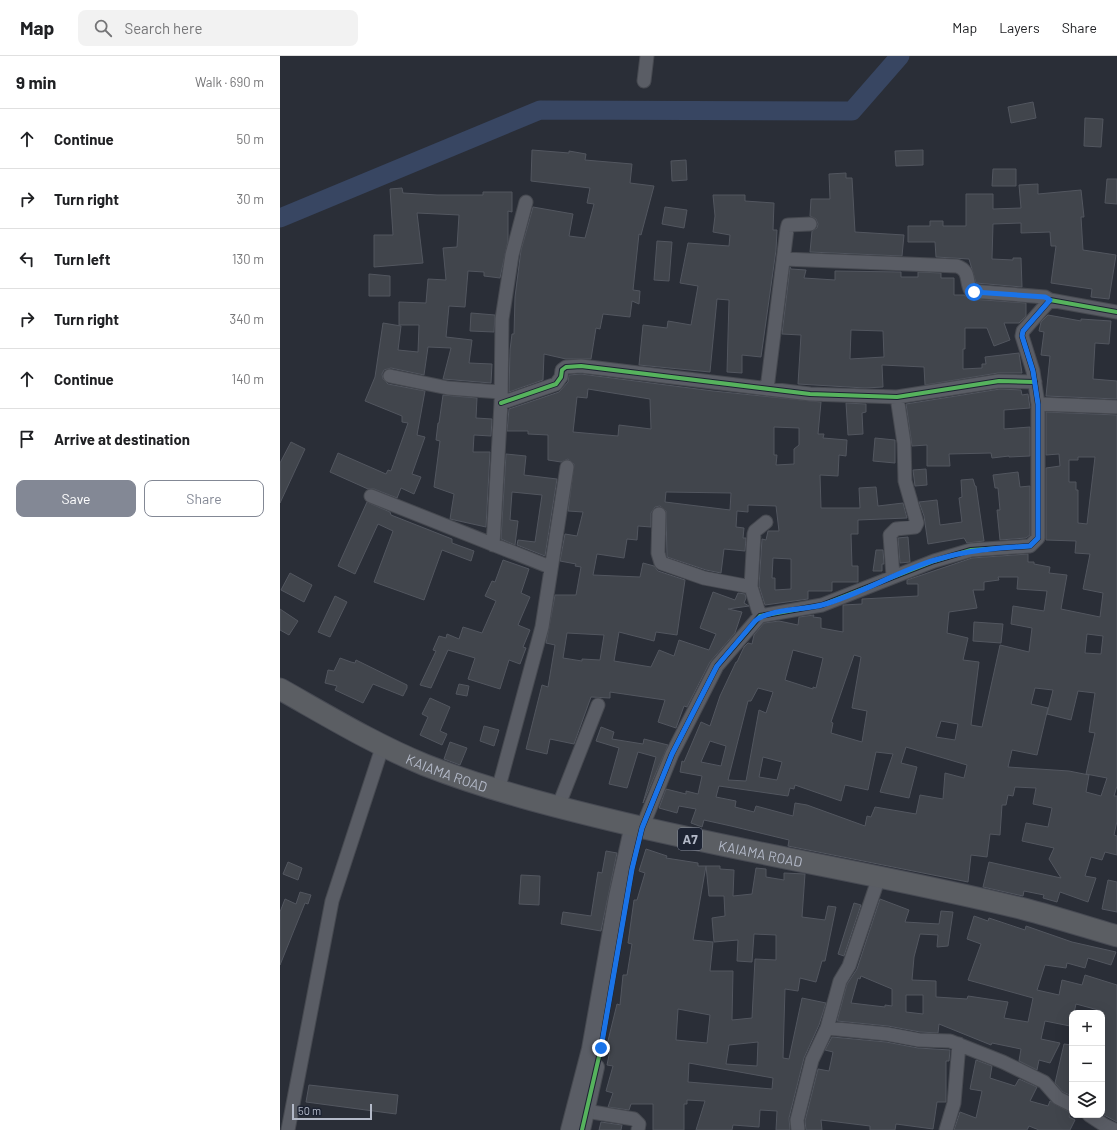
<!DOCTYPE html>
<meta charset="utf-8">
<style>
:root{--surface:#fff;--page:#f2f2f2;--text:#202124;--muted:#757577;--line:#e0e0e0;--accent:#838895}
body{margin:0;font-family:Barlow,sans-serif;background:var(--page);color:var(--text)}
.controls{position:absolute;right:12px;bottom:12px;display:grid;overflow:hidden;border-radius:8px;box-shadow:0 4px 16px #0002}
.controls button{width:36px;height:36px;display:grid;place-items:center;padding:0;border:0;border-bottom:1px solid var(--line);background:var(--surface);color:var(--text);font:20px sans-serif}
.scale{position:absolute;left:12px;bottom:10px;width:80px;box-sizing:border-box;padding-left:4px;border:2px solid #b3b9c8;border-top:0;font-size:11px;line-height:14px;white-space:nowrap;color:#b3b9c8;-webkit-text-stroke:3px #1d2332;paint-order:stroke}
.stop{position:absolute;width:12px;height:12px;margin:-9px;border:3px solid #1a73e8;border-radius:50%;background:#fff}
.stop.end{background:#1a73e8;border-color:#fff;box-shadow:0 1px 4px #0008}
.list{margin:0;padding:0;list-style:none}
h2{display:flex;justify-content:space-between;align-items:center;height:52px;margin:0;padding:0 16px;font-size:17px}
h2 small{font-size:13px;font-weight:400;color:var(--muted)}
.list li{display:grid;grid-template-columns:26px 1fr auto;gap:12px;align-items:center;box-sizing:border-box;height:60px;padding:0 16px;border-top:1px solid var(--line)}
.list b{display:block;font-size:15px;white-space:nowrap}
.list em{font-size:13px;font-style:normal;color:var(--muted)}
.actions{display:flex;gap:8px;padding:12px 16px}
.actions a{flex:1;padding:9px 0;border:1px solid var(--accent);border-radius:8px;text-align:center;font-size:14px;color:var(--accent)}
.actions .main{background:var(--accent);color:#fff}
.icon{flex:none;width:22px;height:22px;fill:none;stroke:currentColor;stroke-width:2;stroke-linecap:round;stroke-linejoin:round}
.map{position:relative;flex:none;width:837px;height:1074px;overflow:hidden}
header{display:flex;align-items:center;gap:24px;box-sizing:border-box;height:56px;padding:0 20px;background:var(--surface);border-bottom:1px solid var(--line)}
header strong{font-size:19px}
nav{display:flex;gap:22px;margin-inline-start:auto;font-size:14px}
.search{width:280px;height:36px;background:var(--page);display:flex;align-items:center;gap:10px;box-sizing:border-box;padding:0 14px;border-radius:8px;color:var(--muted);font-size:15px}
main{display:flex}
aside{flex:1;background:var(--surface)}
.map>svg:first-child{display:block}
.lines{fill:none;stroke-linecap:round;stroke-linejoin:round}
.river{stroke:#384662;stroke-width:19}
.building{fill:#41454c;stroke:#52565f;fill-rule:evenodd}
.minor-casing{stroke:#464950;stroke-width:15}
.tertiary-casing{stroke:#464950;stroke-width:18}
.trunk-casing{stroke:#474a53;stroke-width:23}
.minor{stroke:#5a5d65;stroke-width:13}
.tertiary{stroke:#5a5d65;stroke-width:16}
.trunk{stroke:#5b5e63;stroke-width:21}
.cycleway-casing{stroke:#1d2332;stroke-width:6}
.cycleway{stroke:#56b35d;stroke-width:4}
.route{stroke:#1a73e8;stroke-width:5}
.labels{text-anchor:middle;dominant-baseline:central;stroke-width:3;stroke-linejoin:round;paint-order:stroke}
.shield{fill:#1d2332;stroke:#868c9b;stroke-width:1}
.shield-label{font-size:13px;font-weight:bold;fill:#b3b9c8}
.street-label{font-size:14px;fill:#b3b9c8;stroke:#1d2332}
</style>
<header>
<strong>Map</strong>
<div class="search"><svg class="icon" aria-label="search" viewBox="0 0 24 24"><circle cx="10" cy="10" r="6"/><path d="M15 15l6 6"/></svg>Search here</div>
<nav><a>Map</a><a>Layers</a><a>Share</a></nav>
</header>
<main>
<aside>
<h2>9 min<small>Walk · 690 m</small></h2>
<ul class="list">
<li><svg class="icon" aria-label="ahead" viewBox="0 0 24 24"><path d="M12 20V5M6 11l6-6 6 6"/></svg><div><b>Continue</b></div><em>50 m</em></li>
<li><svg class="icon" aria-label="right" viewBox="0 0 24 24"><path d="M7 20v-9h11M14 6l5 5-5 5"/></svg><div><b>Turn right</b></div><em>30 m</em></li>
<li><svg class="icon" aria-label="left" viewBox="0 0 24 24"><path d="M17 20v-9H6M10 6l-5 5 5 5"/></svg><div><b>Turn left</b></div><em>130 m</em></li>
<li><svg class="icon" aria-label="right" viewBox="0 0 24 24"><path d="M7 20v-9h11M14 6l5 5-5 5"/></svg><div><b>Turn right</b></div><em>340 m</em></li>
<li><svg class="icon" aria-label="ahead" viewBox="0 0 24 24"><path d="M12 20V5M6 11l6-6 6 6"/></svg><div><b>Continue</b></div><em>140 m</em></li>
<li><svg class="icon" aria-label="arrive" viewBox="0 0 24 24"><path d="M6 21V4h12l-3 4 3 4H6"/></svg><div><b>Arrive at destination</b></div></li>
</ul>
<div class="actions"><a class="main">Save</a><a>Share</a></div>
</aside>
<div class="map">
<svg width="837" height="1074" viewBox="0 0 837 1074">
<rect width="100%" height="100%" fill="#2a2e37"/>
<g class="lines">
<path class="river" d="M0 162 260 54 572 55 620 0"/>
</g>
<path class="building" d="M753 46 756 62 731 67 728 51Z
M805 62 823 63 821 91 804 90Z
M252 94 289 97V95L306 98 305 104 352 108 350 127 374 130 361 179 359 178 353 234 360 235 359 248 352 245 350 261 323 258 320 273 316 272 311 303H286L264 298 263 324 229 336 230 294 232 278H234L235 241 241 194 253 151 293 158 289 180 305 182 314 148 307 147 310 132 251 125Z
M643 94V109L616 110 615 95Z
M406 104 407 124 392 125 391 105Z
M713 113H736V130H712Z
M566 117V122H572L575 176 624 179 622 200 530 196 532 175 537 172 538 168 536 163 530 160 531 143H550L549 118Z
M827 123H837V148L825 147Z
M758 128V138L801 134 804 161H801L803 194 836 199 829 243 811 241 812 233 771 227 776 190H771L770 176 741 177V167L713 168 712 203 733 204V202H741L742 231 696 227 689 203 656 201 655 186H628V170H650V165H663V170H686V138H713V153L741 152 739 129Z
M122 132 123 137 157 139H203V136H232V156L228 155V185L220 222 204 220V216L188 215 185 251 169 250 166 281 192 284 189 307 212 308 211 327 163 323 171 292 148 291 144 319 111 312 104 314 102 318 103 323 108 328 145 335 137 379 145 381 132 418 141 421 134 438 121 432 117 442 94 433H88L50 416 58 397 106 418 108 414 111 415 128 367 122 366V360L85 345 95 321 103 267 121 270 118 294 138 296 139 269H119V246L146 247 148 223 166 224 163 192 177 191 179 159 137 157 143 207 94 211V179H113L110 133Z
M433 139H465V145L494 147 493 174H497L496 194 481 301 462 299V317L447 316 449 244 437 243 430 316 359 309 363 269 387 272 388 265 411 269 418 230 400 227 408 187 449 190 450 179 433 176 435 160Z
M385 151 407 154 404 172 382 168Z
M377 185 392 186 389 225 374 224Z
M510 211 511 213 526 214 524 222 555 224V215L621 216V221H638V216L661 217V222H674V239H684L690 243 746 247V260L739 267H724L730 284 714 290 707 272H685V293H683V313L702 312V308H706L705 301 739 297 742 317H718L645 329 644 311 602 309 603 331 585 332 518 328 521 279 502 278ZM571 274 603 275 604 301 570 303Z
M89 218 110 220V240H89Z
M191 257 215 259 214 276 190 275Z
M768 259 801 265V263L831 265 829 288 815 287 813 323 837 325V343L766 340 770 300 761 299 764 276 759 275 761 266Z
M301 318 433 335 541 346 538 378H544L543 382 567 384 566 400 559 399 558 420 540 419 541 452H580L579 432 596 431 598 450 623 447 627 462 578 464V478H571L572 510H578V526H552V535H528V543L485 549 479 530 482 483 486 484 488 475H499L496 450 468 449V456L457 455 456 471 464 472 463 482H466L465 495 444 493 441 517 426 514 387 501 386 455 380 450 375 451 371 457V471L358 470 357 484 347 483 344 502 317 498 313 519 360 521 363 507 374 510 378 515 405 524 397 579 376 576 374 585 339 576 334 605 371 611 379 594 394 600 399 584 429 594 436 578 420 572 433 536 455 544 458 537 465 538 466 542 464 547 469 550 448 553 462 556 455 577 430 606 407 651 404 650 396 672 378 666 385 644 330 636V642L311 641 294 688 270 683 267 698 246 693 262 629 268 631 275 589 266 587 275 539H296L301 511 295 510 296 508 280 505 285 478 297 480 303 456 288 455 294 408 288 403 281 406 268 404V379L248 378V375H227L229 353 279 336 288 326 289 319ZM308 333 370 343 371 373 339 369 338 380 293 376 297 341 307 342ZM494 371 519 372V389L514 393V408L496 409 497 399H494ZM386 436 451 437 450 454 385 446ZM493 502 511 503V533L495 534V522H492ZM287 577 324 579 320 604 302 603V605L283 602Z
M720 333 741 334 742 339 748 338 750 352 724 354V373L750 371V400L729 401V400L712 402 711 397 669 398 670 410H647V389L632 390 626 348Z
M163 339 197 342 196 362 212 363 211 380 194 379 193 396H210L206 471 170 463 174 438 154 431 160 385 156 384 158 367H159Z
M566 347 586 348V356L582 357 583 378 568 379Z
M766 356 837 359V730L834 740H837V765L834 779 837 780V799L825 796 822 804 811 801 805 820 816 822 808 846 780 836 777 846 763 842 764 839 744 835 743 840 703 831 709 806 781 822 769 803 774 792 742 785 746 767 768 771 772 752 753 748 756 732 735 731 733 740 728 739 726 749H722L720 779 710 778 707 801 691 799 688 826 508 790 509 784 451 770 424 764 422 771 411 767 416 753 399 750 397 757 379 752 386 733 406 738V735L418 738 422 720 400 716 402 705 404 706 421 666 430 670 440 640 456 606H457L464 591 468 587 472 588 474 579 484 567 499 565 518 569 519 561 534 559 533 561 541 562V572L563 576V549L582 548V543L638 540V528H627V524L692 502 748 498V506H754V508L770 511 769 517 787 519 781 553 820 561 823 537 803 533 810 498 795 497 796 485 766 484V412L780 410 779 398 766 399ZM798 401H815L807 468 798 467V434H796V426H789V404H798ZM718 521H738L737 533 767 535 764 555 733 550 731 568 752 572 749 596 720 589 702 671 691 669 699 606 683 604 688 582 667 577 669 556 697 552 693 534H704V526L719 524ZM807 578 823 580 821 598 805 597ZM513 594 543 602 536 632 533 631V633L505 624ZM574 599 581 601 572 652 587 655 582 686 551 677 553 667 551 666ZM478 632 493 636 486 657 479 654 466 725 448 724 468 645H471ZM755 632 773 634 767 658 791 664 798 635 815 637 809 676 815 677 806 718 827 722 821 740 806 736 809 719 789 715 728 711 732 694 757 699 768 652 751 648ZM661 665 678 668 675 684 656 681ZM430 685 446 690 441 710 421 706ZM626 691 687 709 684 722 665 717 663 743 640 739 636 758 595 751 591 761 587 760 585 770 527 749 515 747 513 760 476 750 474 756 455 751 456 745 436 741 439 730 508 740 510 732 514 733 515 729 561 745 565 729 588 734 596 696 613 698 600 736 629 742 637 711 621 707ZM483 701 502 706 497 724 479 721Z
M595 382 615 384V407L593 405Z
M11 386 25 393 0 447V407Z
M226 398 246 400 244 419 277 423 265 500 237 489 238 484 255 486 262 439 232 436 230 464 238 465 235 489 221 483Z
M646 413 647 429 635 430 633 414Z
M738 416 740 431 750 430V479L746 482 720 484 717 454H720L718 432H715L713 419Z
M693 423 695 430H696L704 485 687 487 684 482 648 488 644 460 639 446 657 444 660 469 682 466 679 442 682 441 681 424Z
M87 446 110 456 111 459 172 483V487L194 495 191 505 162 494 144 544 94 526 113 475 98 468 75 518 58 510Z
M628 481 630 506 620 507 618 482Z
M596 494H603L604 508H602V515H593Z
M223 504 249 513 241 537 250 541 238 569 250 574 243 591 246 592 240 608 229 604 220 633 188 623 195 602 168 594 151 632 140 629 156 595 153 594 159 580 166 582 167 578 179 583 183 571 202 577 216 545 205 540 212 525 215 526Z
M10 517 32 529 24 546 1 534Z
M55 540 67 546 50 581 38 576Z
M0 553 18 565 9 579 0 574Z
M694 566 723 568 721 587 693 585Z
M60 602 71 606 75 607 76 604 127 629V632L123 640 93 628 83 647 55 634 57 630 45 627 48 614 54 615Z
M179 628 189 630 187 640 176 638Z
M150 642 170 651 160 675 167 678 162 689 140 679 148 661 142 658Z
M204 670 219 674 214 690 200 685Z
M321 671 334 676 332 683 363 688 364 683 388 689 363 747 376 701 358 696 347 732 329 728 339 692 316 685Z
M170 686 187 692 180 709 164 703Z
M366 793 387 800 386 802 418 807V810H440V813L454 814 453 840 472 838 476 812 486 813V821L504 824V817L525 818 522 861 545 864 548 850 556 851 545 905H542L536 926 520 922 518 935 505 933 503 1002 509 1003 522 942 546 947 539 969 524 1002 509 1062 510 1074H496L497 1055 480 1054 479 1071 453 1069 452 1074H416L425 1045 407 1044V1048H404V1074H373V1048H351L349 1054 328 1051 333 1037 326 1035 333 1010 327 1009 330 994 326 993 337 948 340 949 343 919H347L352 888 348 887 354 844H357L365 817 359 815ZM426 810 429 840H444L445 860 432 862 434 886 458 884 457 905 472 906 474 878 496 879V904L475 903 472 962 452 964 453 915H430L433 886 413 884ZM398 953 430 959 427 987 396 984ZM478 986 477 1010 446 1008 449 989ZM409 1007 493 1022 492 1033 408 1026Z
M326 795 337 797 321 875 281 868 283 856 311 860 318 816 322 817Z
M8 806 22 812 18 824 3 818Z
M241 819 260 820 259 849 239 848Z
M828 824 837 826V856L822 853Z
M20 836 31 839 28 848 25 847 0 909V856L5 843 16 848Z
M600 843 629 854 625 866 659 868 661 855 673 856 668 890 657 891 658 879 640 878 634 901 632 924 656 925V941L687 943 688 940 728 946 724 962 748 966 753 942 688 924 701 888 687 883 694 860 708 865 709 862 745 874 746 870 792 886 836 896 831 909 808 902 805 912 787 907 786 912 765 909 757 934 779 939 782 924 802 929 805 919 837 929V1066L822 1058V955L796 948 794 957H792L790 970 765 965 761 983 780 987 770 1007 759 1004 757 1014 739 1005 741 993 712 987 711 989 659 968 658 977 640 976 608 970 557 965 567 928 577 913ZM581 920 612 933V950L605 949V951L571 947 578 922 580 923ZM626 939H643V958L626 956Z
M574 847 581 849 564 900 558 898Z
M552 981 606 986 638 992 670 994 669 1005H666V1046H657L653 1073 616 1068 615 1074H590V1070L541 1064 542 1074H526L525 1065 538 1013 549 1015 553 996 545 994Z
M784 988 792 989V1040L783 1036 775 1027Z
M696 1004 712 1010 710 1022 735 1030 739 1023 757 1031 750 1045 768 1050 770 1045 791 1057 789 1061 795 1064 790 1074H759L749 1070 747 1074H674L680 1056 696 1062 702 1035 690 1033Z
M29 1029 118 1039 116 1058 26 1046Z
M321 1066 342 1069 341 1074H319Z"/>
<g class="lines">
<defs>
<path id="minor" d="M364 25 367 0
M504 203 677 210C691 215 685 225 691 235L765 241 770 244
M110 320 168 332 220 336
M487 333 507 173 508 169 530 168
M221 347 276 328 281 321 282 314 286 311 301 310 530 338 617 341 719 325 755 326
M758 348 837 351
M91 440 270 511
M379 458 378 497 381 507 424 522 471 531
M213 489 221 347 222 263 232 199 246 146
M613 520 610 479 616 473 635 471 637 467 625 425 624 387 617 341
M480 560 471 531 474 478 475 475 486 466
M218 734 262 571 287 411
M278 751 318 649
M362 772 392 698 437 610 480 560 542 549 654 505 691 494 750 490 758 482V348L753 315 742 280 743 275 770 244 837 256
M547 972 607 978 639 984 670 985 723 1006 764 1026 778 1042 792 1049
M306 1055 354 1063 359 1068 358 1074
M809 1059 824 1069 835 1074
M8 1074 52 845 100 698
M518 1074 517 1064 532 1004 547 972 560 925 569 910 596 830
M666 1074 674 1047 679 988"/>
<path id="tertiary" d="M289 1074 310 993 337 841 353 769
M302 1074 316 1011"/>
<g id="trunk">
<path id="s1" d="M0 633C48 660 94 688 145 709 209 734 276 751 343 767 476 799 611 820 744 853 775 861 806 871 837 880"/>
</g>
</defs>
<use href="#minor" class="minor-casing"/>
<use href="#tertiary" class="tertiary-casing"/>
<use href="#trunk" class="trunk-casing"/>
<use href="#minor" class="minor"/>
<use href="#tertiary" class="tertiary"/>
<use href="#trunk" class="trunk"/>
<defs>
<path id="cycleway" d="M221 347 276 328 281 321 282 314 286 311 301 310 530 338 617 341 719 325 755 326
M302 1074 321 992 352 813 362 772 392 698 437 610 480 560 542 549 654 505 691 494 750 490 758 482V348L753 315 742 280 743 275 770 244 837 256"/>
</defs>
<use href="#cycleway" class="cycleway-casing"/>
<use href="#cycleway" class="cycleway"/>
</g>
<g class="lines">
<path class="route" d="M321 992 352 813 362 772 392 698 437 610 475 565C488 553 524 554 542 549 581 538 616 516 655 504 688 494 716 492 750 490L758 482V348L753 315 742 280 743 275 770 244 765 241 694 236"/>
</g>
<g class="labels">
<rect class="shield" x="398" y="772" width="24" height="22" rx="3"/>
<g class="shield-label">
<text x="410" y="783">A7</text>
</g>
<g class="street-label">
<text stroke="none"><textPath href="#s1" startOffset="187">KAIAMA ROAD</textPath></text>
<text stroke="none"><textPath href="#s1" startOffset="511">KAIAMA ROAD</textPath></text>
</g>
</g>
</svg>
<div class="controls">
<button>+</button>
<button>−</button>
<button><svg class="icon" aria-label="layers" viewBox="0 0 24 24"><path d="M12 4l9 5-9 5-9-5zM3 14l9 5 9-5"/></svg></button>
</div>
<div class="scale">50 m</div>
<div class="stop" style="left:694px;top:236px"></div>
<div class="stop end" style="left:321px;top:992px"></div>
</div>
</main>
